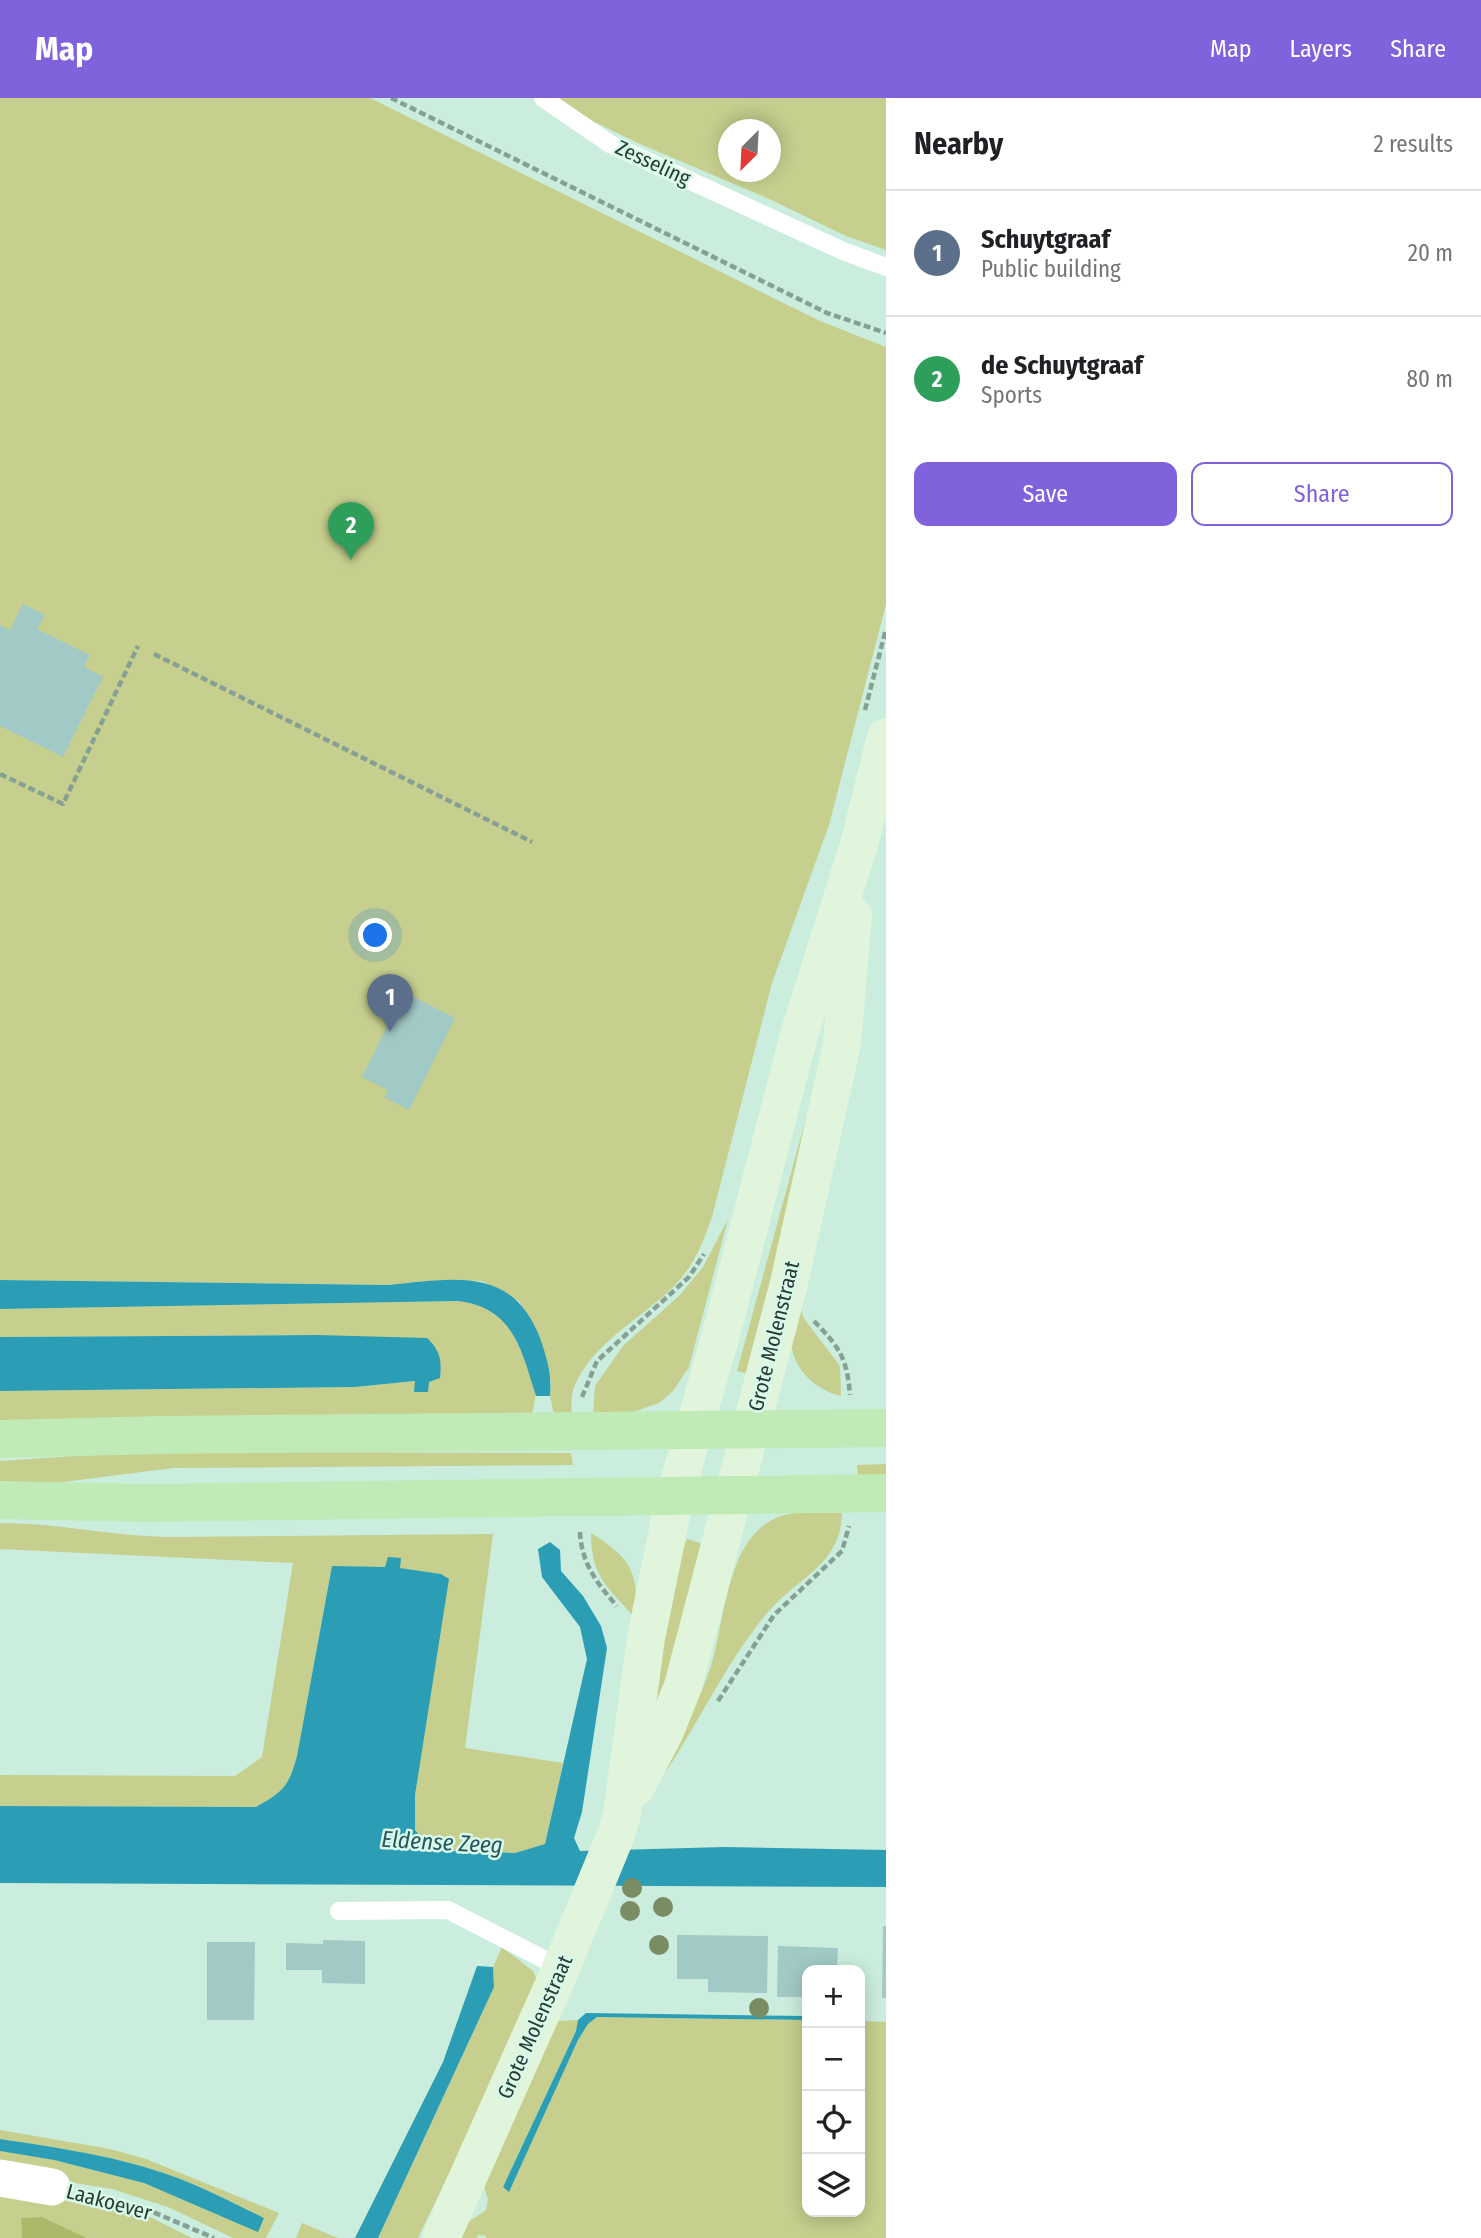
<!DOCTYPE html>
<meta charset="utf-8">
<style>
:root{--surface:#fff;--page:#f2f2f2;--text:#202124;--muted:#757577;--line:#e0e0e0;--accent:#8062dd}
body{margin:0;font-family:"Fira Sans Condensed",sans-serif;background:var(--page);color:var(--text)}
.controls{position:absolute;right:21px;bottom:21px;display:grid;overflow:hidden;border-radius:14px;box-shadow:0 4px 18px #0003}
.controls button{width:63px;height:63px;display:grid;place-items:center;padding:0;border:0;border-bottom:2px solid var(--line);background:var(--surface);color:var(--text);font:35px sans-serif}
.compass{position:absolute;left:718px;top:21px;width:63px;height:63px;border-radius:50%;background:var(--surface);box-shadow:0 4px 18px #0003;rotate:204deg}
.you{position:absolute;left:376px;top:838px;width:24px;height:24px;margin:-18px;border:5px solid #fff;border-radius:50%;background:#1a73e8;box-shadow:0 0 0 10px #1a73e833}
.badge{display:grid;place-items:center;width:46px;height:46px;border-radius:50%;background:var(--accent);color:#fff;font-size:23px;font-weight:700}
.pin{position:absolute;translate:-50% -58px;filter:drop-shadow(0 2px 4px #0008)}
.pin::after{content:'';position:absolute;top:37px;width:24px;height:21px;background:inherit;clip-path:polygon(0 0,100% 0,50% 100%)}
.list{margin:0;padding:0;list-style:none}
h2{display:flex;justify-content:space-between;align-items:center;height:91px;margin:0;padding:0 28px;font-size:30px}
h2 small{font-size:23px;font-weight:400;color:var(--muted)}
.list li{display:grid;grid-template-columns:46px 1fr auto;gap:21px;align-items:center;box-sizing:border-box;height:126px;padding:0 28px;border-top:2px solid var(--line)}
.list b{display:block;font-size:26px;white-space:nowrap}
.list p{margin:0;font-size:23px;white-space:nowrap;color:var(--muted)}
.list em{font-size:23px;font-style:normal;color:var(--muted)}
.actions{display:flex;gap:14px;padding:21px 28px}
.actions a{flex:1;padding:16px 0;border:2px solid var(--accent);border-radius:14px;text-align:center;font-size:24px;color:var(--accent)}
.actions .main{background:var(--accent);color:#fff}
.icon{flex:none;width:38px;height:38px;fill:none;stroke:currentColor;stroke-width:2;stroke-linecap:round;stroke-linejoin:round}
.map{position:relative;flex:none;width:886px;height:2140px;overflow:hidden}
header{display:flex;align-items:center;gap:42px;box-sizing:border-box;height:98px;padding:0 35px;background:var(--accent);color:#fff}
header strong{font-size:33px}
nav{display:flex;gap:38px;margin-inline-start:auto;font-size:24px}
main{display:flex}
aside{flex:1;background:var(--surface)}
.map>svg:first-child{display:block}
.green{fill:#c6cf8d;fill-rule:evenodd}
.forest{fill:#aeb869}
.water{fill:#2b9db5}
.building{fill:#a1c9c6}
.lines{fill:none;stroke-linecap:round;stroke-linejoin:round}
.path{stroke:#86a094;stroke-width:4.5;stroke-dasharray:7 3.5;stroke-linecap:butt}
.lane{stroke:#fff;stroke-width:18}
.street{stroke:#fff;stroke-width:37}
.secondary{stroke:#e0f5db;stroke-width:38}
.primary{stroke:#c0ebb6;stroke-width:38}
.tree{fill:#7a8c63}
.labels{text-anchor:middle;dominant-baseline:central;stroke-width:5;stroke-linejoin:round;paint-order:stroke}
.street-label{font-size:21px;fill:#2b3933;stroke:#d7faea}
.water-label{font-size:23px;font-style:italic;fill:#275560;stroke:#d7faea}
</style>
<header>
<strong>Map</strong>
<nav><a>Map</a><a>Layers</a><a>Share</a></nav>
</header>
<main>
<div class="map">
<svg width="886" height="2140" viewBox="0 0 886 2140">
<rect width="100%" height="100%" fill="#caeddd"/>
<path class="green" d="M0 0H370L820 223 886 249V506L829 727 772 885 712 1119C702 1147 694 1168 673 1189 641 1221 592 1245 574 1289 571 1297 572 1307 571 1316L554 1317 550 1298 551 1284 520 1204 482 1183 439 1182 389 1187 0 1182Z
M558 0H886V152L846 138 769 101 640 46 576 15ZM729 32H771V74H729Z
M808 1013 750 1276 737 1273Z
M728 1121 689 1269 673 1293 659 1305 633 1314 593 1318 595 1288 623 1248 679 1198 703 1169Z
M799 1197 803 1219 840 1268 841 1298C809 1290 787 1264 791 1229 792 1218 796 1207 799 1197Z
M458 1203C470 1205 483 1207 494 1214 514 1227 531 1273 535 1296 536 1302 533 1310 532 1317L0 1329V1293L355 1289 416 1283 427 1294 428 1284 317 1237 0 1239V1211Z
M195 1354 571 1355 573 1367 173 1370 40 1387H0V1363L103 1356Z
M886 1366V1378H858L857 1367Z
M802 1414 842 1415C841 1467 798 1479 768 1514 726 1564 698 1627 661 1681 678 1644 698 1606 711 1568 726 1521 726 1437 781 1418 787 1416 795 1415 802 1414Z
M0 1425C55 1425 108 1437 163 1439L493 1436 465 1650 563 1665 545 1746 515 1755 449 1753 427 1745 415 1732V1697L441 1476 399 1470 332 1468 297 1658C289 1688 283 1694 256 1709L0 1708V1677L235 1678 262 1659 293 1465 0 1451Z
M591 1435C632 1461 638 1473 636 1521 609 1490 591 1480 591 1435Z
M687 1441 706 1447 658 1610 649 1607 678 1460Z
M502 1849 533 1873 537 1882 482 2007 418 2140H378L494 1889 493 1869Z
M597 1919 807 1922V2114H860V1923L886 1924V2140H486V2138L478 2137 477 2140H460L467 2125 486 2112 488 2102 484 2087 557 1923 578 1922 576 1933 503 2089 509 2093 578 1942 588 1926Z
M0 2032 110 2051 146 2061 279 2115 266 2140H233L168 2109 112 2091 0 2073V2053L54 2062 144 2085 257 2133 264 2120C235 2106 205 2090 175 2079 118 2058 59 2050 0 2041Z
M0 2090 100 2105 150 2119 192 2140H87L42 2119 21 2120 22 2140H0Z
M302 2125 338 2140H296Z"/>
<path class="forest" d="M42 2119 87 2140H22L21 2120Z"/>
<path class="water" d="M0 1182 389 1187C453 1181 512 1167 540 1240 547 1260 552 1277 550 1298H536C521 1251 514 1210 458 1203L0 1211Z
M317 1237 427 1240C440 1252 442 1262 440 1280L429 1284 428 1294H414L415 1283 355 1289 0 1293V1239Z
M550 1444 560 1452 561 1473 583 1498 601 1528 607 1550 582 1714 574 1740 580 1753 725 1749 886 1752V1789L0 1785V1708L256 1709C283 1694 289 1688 297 1658L332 1468 385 1469 388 1459 401 1460 400 1470 441 1476 449 1481 415 1697V1732L427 1745 449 1753 515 1755 545 1746 587 1561 580 1529 542 1479 538 1451Z
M477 1868 493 1869 494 1889 378 2140H355L443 1964Z
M586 1915 807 1918V1922L597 1919 588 1926 578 1942 509 2094 503 2089 576 1933 578 1922Z
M0 2041C59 2050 118 2058 175 2079 205 2090 235 2106 264 2120L258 2134 144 2085 54 2062 0 2053Z"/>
<path class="building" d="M23 506 45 517 37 531 90 557 84 569 103 579 63 659 0 628V527L10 532Z
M404 894 455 920 409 1012 384 999 388 992 362 979Z
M883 1828H886V1900H882Z
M677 1837 768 1838 767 1895 708 1894V1881H677Z
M323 1842 365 1843V1886L322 1885V1872H286V1845L323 1846Z
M207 1844H255L254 1922H207Z
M778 1848 838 1850 837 1872H807V1899H777Z"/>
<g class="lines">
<path class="path" d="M391 0 827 215 886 235
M154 556 532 744
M865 612 886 531
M0 676 63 706 138 548
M814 1223C839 1249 847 1259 850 1297
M582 1299 597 1263 689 1179 704 1156
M580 1434C581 1464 597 1486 617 1508
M718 1603 774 1517 842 1453 849 1428
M83 2095 146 2111 214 2140"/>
<path class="lane" d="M543 0 610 46 843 153 886 169
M339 1813 448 1812 561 1870"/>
<path class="street" d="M0 2080 52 2089"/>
<path class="secondary" d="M636 1689 665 1633 683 1588 789 1185 842 946 853 817
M441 2140 559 1875 617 1734 622 1716 646 1540 675 1398 723 1229 799 937 860 743 886 639"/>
<path class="primary" d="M0 1341 161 1337 886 1330
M0 1402 146 1405 886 1395"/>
</g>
<g class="tree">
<circle cx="632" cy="1790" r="10"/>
<circle cx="663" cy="1809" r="10"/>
<circle cx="630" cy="1813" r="10"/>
<circle cx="659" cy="1847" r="10"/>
<circle cx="759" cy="1910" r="10"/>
</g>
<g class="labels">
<g class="street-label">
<text transform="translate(653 65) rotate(25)">Zesseling</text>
<text transform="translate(774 1238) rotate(-76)">Grote Molenstraat</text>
<text transform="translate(535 1929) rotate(-66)">Grote Molenstraat</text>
<text transform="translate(109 2104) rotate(15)">Laakoever</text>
</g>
<g class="water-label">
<text transform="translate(442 1744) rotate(3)">Eldense Zeeg</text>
</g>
</g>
</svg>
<div class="controls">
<button>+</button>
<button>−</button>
<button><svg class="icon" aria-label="locate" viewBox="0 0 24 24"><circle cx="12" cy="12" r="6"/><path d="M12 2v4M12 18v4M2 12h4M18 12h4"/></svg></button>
<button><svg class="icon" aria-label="layers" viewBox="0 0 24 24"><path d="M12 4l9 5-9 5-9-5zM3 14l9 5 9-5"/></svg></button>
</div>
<svg class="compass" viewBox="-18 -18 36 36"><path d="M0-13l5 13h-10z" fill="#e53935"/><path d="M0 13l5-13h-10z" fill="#757577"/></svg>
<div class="you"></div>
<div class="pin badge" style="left:390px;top:934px;background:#5c6f8a">1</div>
<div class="pin badge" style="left:351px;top:462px;background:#2e9e5b">2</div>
</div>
<aside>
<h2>Nearby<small>2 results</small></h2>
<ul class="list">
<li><span class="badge" style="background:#5c6f8a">1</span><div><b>Schuytgraaf</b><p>Public building</p></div><em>20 m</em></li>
<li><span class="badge" style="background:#2e9e5b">2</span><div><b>de Schuytgraaf</b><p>Sports</p></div><em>80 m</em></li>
</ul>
<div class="actions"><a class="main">Save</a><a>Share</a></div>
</aside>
</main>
